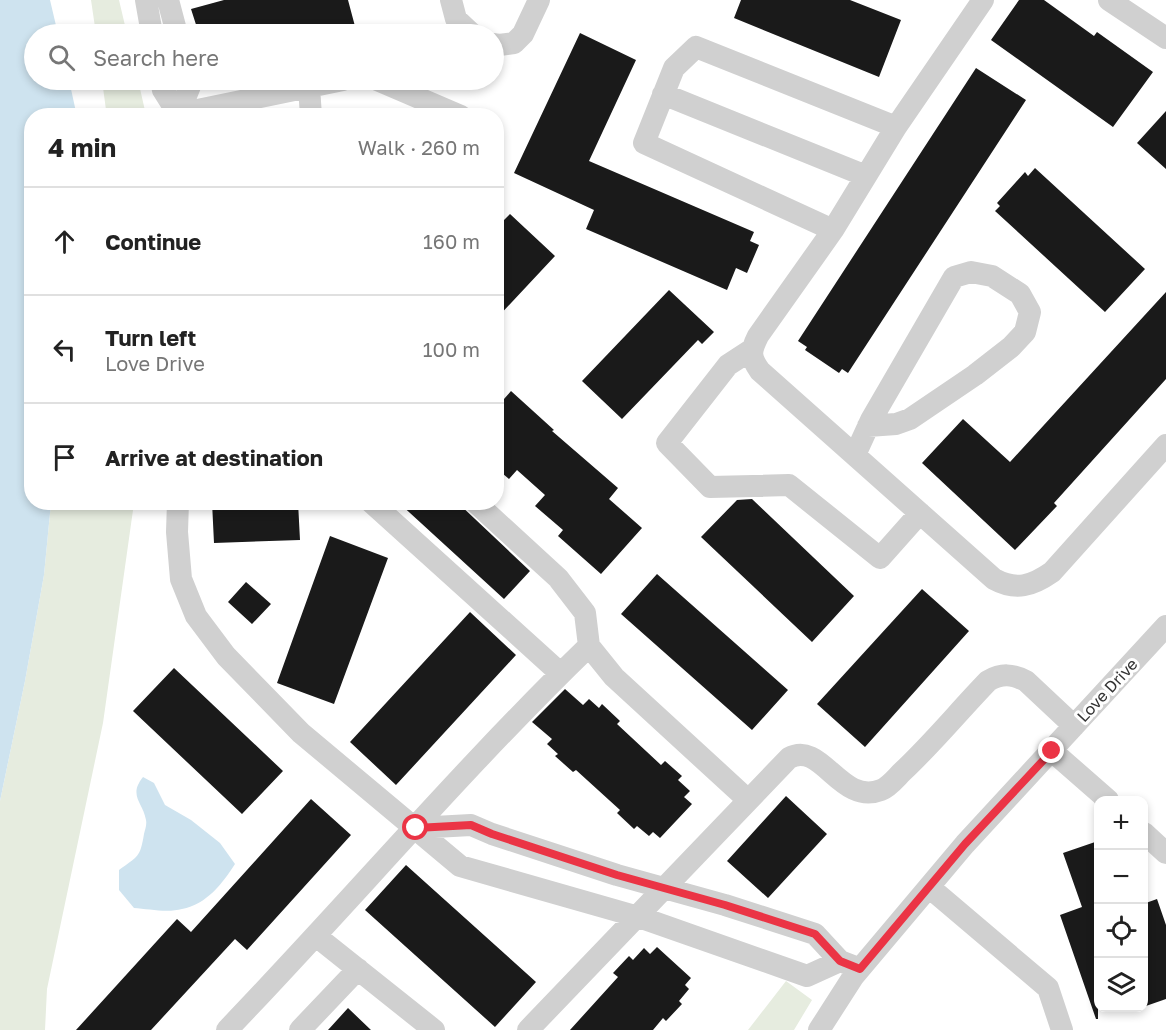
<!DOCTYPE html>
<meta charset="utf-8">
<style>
:root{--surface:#fff;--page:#f2f2f2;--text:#222;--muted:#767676;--line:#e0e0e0}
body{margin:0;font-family:"Golos Text",sans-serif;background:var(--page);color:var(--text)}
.controls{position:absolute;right:18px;bottom:18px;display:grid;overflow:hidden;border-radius:12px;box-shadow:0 3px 9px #0003}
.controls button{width:54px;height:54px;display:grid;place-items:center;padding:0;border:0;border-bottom:2px solid var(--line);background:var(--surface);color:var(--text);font:30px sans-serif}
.stop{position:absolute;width:18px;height:18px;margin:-14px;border:4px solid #eb3445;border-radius:50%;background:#fff}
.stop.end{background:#eb3445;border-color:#fff;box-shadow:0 2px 6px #0008}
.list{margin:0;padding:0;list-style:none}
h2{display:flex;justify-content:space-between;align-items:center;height:78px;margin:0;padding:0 24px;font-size:26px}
h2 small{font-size:20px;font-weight:400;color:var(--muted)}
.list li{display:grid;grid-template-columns:39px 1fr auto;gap:18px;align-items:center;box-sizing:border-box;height:108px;padding:0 24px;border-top:2px solid var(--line)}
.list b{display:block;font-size:22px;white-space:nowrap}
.list p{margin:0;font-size:20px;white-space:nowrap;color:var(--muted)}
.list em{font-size:20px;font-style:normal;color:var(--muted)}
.icon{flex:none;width:33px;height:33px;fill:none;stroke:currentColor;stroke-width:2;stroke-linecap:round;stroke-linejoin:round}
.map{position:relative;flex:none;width:1166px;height:1030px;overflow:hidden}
.search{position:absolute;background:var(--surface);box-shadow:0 3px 9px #0003;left:24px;top:24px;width:480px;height:66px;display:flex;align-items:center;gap:15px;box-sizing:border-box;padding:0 21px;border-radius:33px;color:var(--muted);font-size:22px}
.panel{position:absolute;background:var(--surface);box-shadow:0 3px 9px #0003;left:24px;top:108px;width:480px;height:402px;border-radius:24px}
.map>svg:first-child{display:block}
.green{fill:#e6ecdf}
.water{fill:#cee3ef}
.building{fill:#1a1a1a}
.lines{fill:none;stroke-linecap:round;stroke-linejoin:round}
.minor{stroke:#d0d0d0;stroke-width:22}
.route{stroke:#eb3445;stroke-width:8}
.labels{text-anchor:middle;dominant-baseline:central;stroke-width:6;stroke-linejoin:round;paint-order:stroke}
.street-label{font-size:16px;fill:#333;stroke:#fff}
</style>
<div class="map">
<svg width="1166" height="1030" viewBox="0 0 1166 1030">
<rect width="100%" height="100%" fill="#fff"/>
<path class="green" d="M91 0H119L127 34H96Z
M102 80H138L146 115 89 116 106 110Z
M51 503H134L103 723 47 989 45 1030H0V801L25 681 44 575Z
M786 981 812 1000 794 1030H748Z"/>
<path class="water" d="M0 0H50L58 34H34V80H69L76 112 89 115 32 116V502L51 503 44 575 25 681 0 801Z
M143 777 154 783 165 805 191 820 220 843 235 864C222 884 207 904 182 909 168 913 148 909 134 908L119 890V870C138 856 140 858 144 834 145 830 147 825 146 820 143 802 128 796 143 777Z"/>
<path class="building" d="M224 0H348L356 30 339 34H199L191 9Z
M741 0H850L901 20 879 77 734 18Z
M1019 0H1044L1094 36 1097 32 1153 72 1113 127 991 40Z
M580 33 636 60 589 161 754 232 750 241 759 245 747 273 736 268 727 290 586 229 594 210 514 173Z
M976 68 1026 100 848 373 842 369 839 373 805 350 807 347 798 341Z
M1166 111V169L1137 143Z
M1035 168 1145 269 1105 312 995 211 1000 206 997 203 1025 172 1028 176Z
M510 214 555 256 496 319V228Z
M669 290 714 332 702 344 698 340 622 419 582 381Z
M1166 292V379L1054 503 1057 506 1015 550 922 463 963 419 1010 462Z
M511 391 554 430 552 431 618 488 609 499 642 528 601 574 558 536 563 530 535 506 545 495 517 470 509 479 496 468V392L504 399Z
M752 499 854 596 812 642 701 537 737 500Z
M212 502H298L300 540 214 543Z
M398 502H457L530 571 504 599Z
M330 536 388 558 334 704 277 683Z
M657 574 788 690 752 730 621 614Z
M246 582 271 604 252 624 228 602Z
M922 589 969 631 865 747 817 704Z
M470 612 516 655 396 785 350 742Z
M174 668 283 771 242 814 133 711Z
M565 689 583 705 589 699 599 708 602 704 620 721 617 724 661 765 665 761 682 776 678 780 690 791 684 797 692 804 660 838 653 832 649 836 637 826 634 829 617 813 620 810 576 770 573 772 555 756 558 754 547 744 552 739 532 722Z
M786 796 827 834 768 898 727 861Z
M311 799 351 835 247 950 235 939 151 1030H76L177 919 191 932Z
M1098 841V1019H1096L1060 915 1082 907 1063 853Z
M406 865 536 982 495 1027 365 910Z
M1157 899 1166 925V999L1143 1007V904Z
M657 947 691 978 685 985 689 989 679 1001 682 1004 666 1021 663 1018 653 1030H570L618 977 613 973 629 956 633 960 644 948 650 954Z
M348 1008 371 1030H328Z"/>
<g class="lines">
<path class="minor" d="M146 0 152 34
M168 0 177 34
M451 0 456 19 472 34
M983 0 896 127 833 230 758 336C750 352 750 357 760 371L994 579C1016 591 1032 586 1052 572L1166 445
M1109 0 1166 38
M494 44 499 45 514 43 523 34 539 0
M161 80 163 90 178 114
M377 80 461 116
M309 87 311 116
M663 94 866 176
M178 114 343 80
M178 116 190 86 188 80
M833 230 644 143 674 68 696 47 896 127
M751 350 728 365 667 443 710 487 789 485 880 558 920 513
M855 455 871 420 954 277 971 272 992 276 1020 294 1030 312 1025 332 1011 347 975 375 910 419 896 424 868 426
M178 502 177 532 181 579 196 616 226 656 301 733 460 866 642 918 807 976 840 961
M371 502 560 673
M475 502 558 578 585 613 589 646 614 677 748 800
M1052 751 1108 800
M416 828 471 825 492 834 617 875 725 905 815 934 840 961 853 966
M1144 833 1166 853
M929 887 1048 988 1062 1030
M316 936 434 1030
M227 1030C349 903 463 768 589 646
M300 1030 358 969
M528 1030 789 758C822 740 840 806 881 790 889 787 896 778 902 772 932 744 959 711 988 681 1002 673 1012 674 1026 681L1074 726
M819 1030 853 977 965 844 1166 626"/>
</g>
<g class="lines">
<path class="route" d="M416 828 471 825 492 834 617 875 725 905 815 934 840 961 860 969 965 844 1052 751"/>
</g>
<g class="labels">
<g class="street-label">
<text transform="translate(1107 690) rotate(-47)">Love Drive</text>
</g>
</g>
</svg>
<div class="controls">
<button>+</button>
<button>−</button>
<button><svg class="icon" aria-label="locate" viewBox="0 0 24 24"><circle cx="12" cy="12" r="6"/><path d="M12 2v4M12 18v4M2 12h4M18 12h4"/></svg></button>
<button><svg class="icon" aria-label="layers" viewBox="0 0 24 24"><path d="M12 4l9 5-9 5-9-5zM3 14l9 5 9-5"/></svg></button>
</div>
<div class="stop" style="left:416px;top:828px"></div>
<div class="stop end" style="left:1052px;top:751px"></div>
<div class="search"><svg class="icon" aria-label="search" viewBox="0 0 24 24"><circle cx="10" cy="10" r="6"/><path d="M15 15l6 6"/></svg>Search here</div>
<section class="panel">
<h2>4 min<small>Walk · 260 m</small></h2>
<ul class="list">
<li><svg class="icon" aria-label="ahead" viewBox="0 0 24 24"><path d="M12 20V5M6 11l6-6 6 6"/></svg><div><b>Continue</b></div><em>160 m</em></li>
<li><svg class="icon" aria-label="left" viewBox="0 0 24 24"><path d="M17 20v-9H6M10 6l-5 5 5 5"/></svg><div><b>Turn left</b><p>Love Drive</p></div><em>100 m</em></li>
<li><svg class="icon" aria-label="arrive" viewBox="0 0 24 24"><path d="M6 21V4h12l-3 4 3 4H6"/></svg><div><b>Arrive at destination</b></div></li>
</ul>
</section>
</div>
